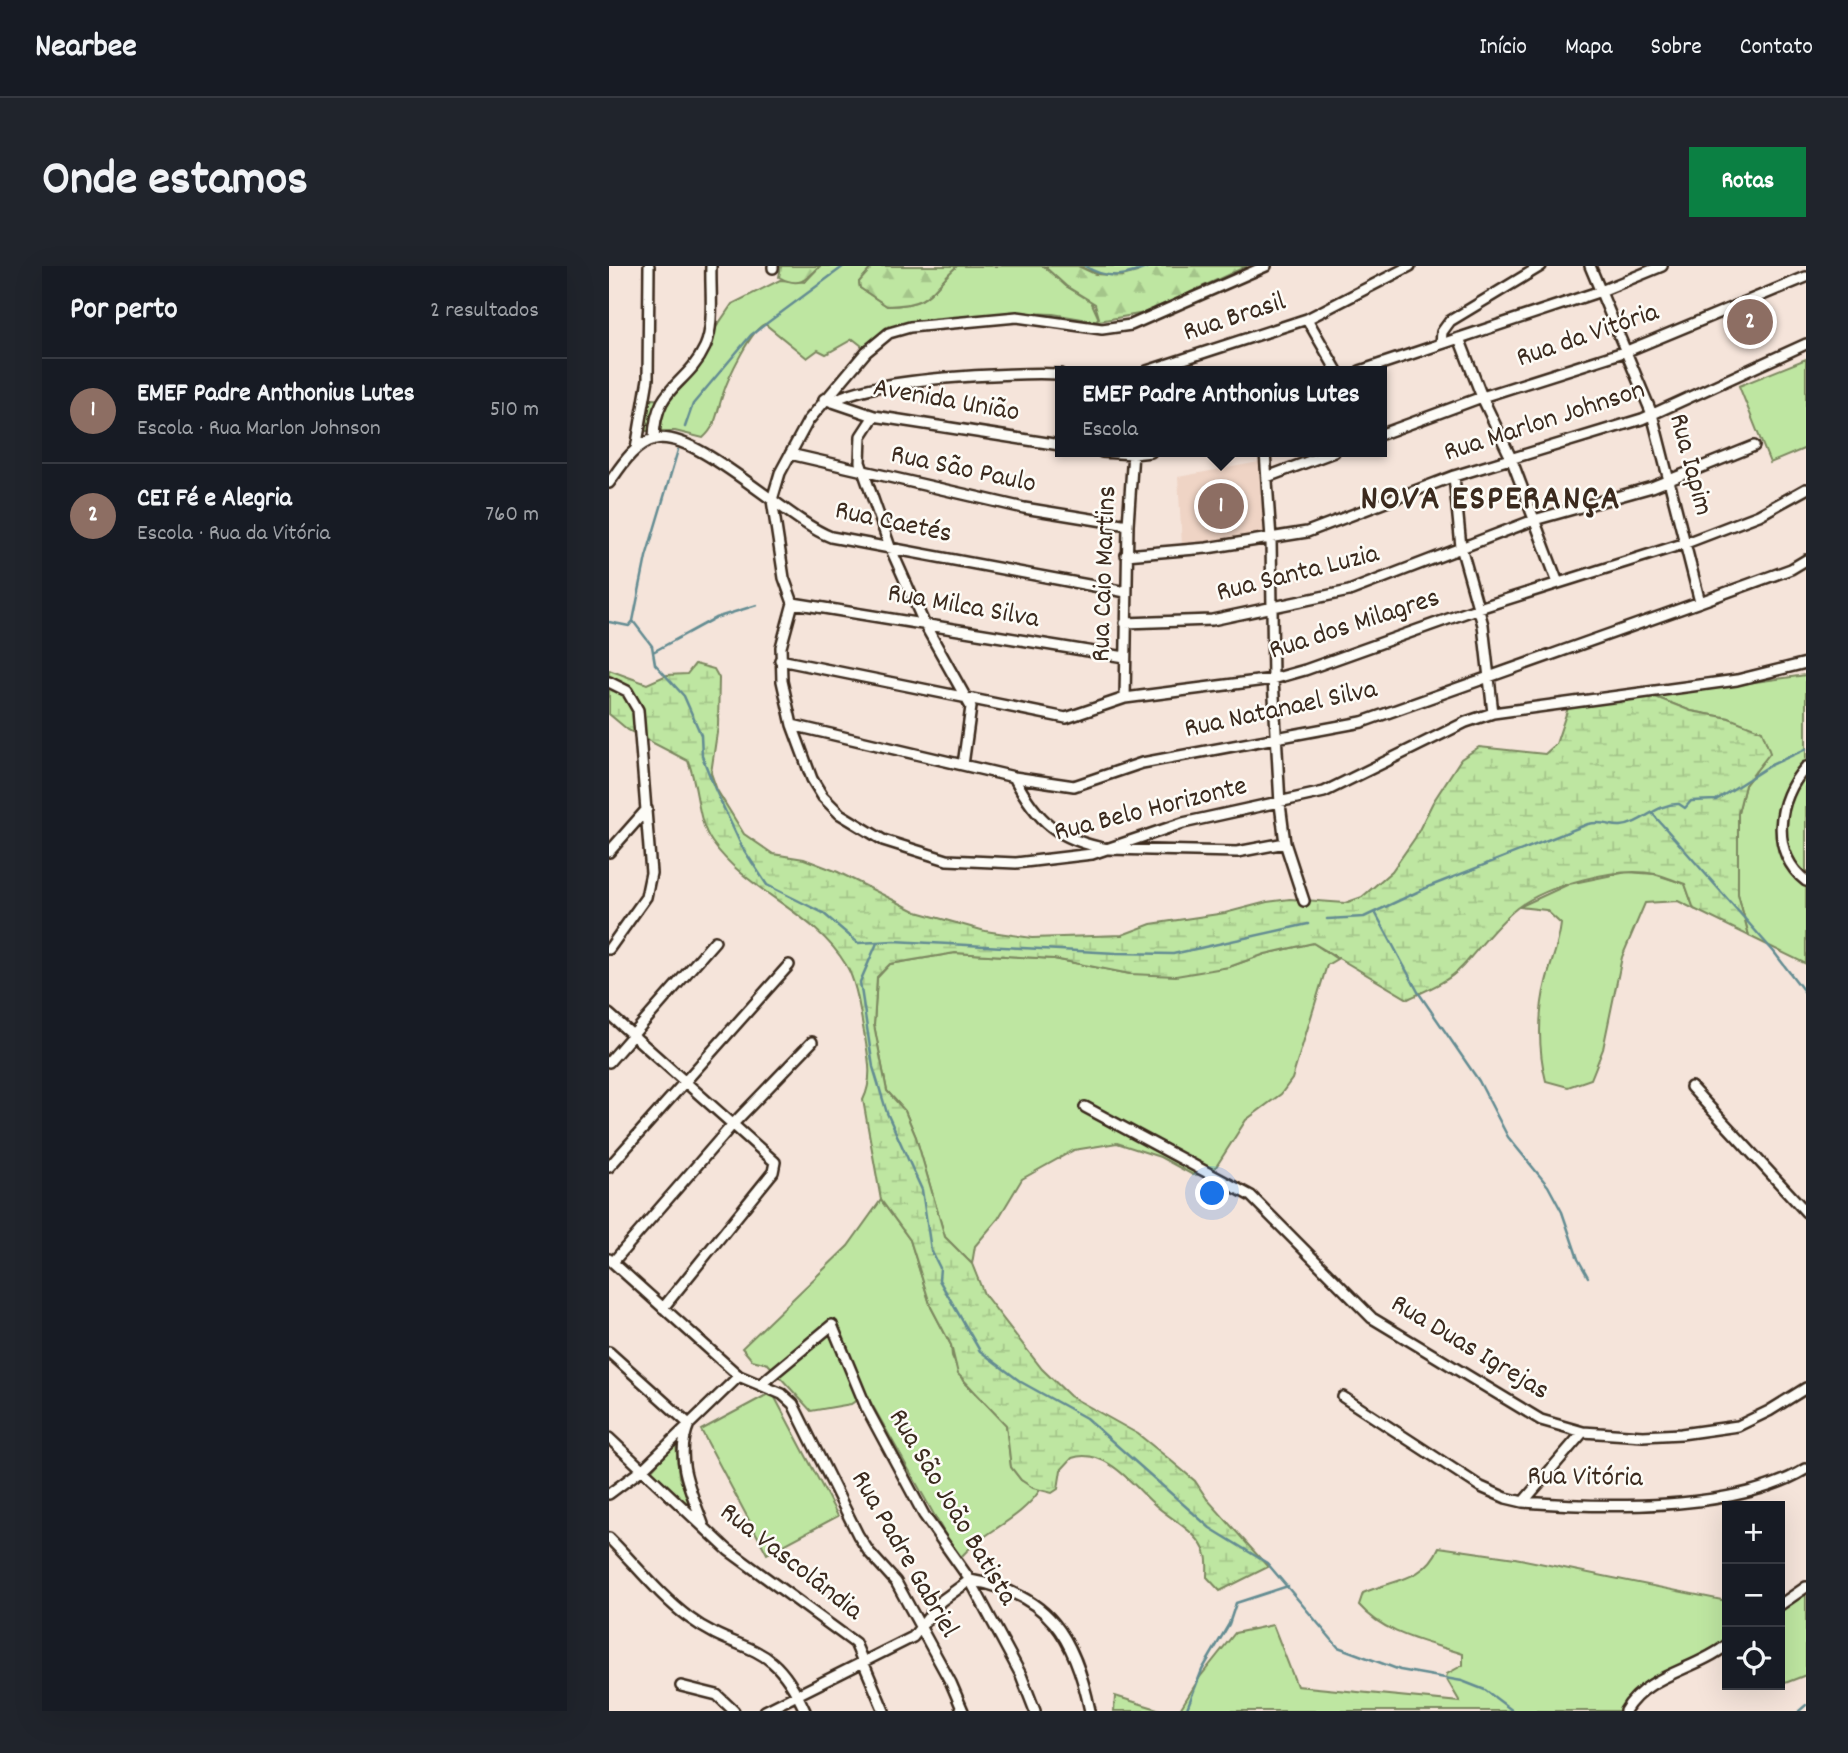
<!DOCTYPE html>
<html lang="pt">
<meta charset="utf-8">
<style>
:root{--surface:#171b24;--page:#20242c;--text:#f1f3f6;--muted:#9ea1a6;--line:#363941;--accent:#0b8043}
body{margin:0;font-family:Dekko,sans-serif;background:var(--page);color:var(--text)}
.controls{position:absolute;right:21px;bottom:21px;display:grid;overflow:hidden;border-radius:0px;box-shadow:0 7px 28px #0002}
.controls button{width:63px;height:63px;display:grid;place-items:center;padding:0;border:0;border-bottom:2px solid var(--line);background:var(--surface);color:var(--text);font:35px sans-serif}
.you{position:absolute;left:604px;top:928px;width:24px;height:24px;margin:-18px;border:5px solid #fff;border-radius:50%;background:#1a73e8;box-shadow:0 0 0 10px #1a73e833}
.badge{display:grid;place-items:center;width:46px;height:46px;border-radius:50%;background:var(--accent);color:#fff;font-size:23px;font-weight:700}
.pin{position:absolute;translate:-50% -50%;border:4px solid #fff;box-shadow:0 2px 7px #0006}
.popup{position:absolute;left:446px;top:100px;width:332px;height:91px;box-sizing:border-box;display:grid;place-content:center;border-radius:0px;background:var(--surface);filter:drop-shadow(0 2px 5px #0005);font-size:23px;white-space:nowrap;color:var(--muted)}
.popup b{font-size:26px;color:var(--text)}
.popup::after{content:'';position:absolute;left:50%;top:100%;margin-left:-14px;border:14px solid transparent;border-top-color:var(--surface)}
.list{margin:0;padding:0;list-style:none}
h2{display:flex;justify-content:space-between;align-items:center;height:91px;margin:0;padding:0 28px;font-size:30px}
h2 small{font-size:23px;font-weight:400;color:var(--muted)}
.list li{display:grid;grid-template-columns:46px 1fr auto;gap:21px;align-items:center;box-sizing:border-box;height:105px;padding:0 28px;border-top:2px solid var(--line)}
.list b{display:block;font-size:26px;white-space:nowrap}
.list p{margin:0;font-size:23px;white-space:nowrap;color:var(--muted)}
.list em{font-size:23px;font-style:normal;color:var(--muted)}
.icon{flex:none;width:38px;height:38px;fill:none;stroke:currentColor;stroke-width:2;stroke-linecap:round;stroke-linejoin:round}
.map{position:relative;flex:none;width:1197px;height:1445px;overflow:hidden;border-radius:0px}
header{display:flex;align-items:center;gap:42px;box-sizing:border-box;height:98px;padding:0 35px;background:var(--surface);border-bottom:2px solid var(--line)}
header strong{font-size:33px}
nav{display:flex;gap:38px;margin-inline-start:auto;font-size:24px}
.intro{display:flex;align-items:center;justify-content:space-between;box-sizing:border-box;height:168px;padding:0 42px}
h1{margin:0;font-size:49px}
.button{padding:18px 32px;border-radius:0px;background:var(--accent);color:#fff;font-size:24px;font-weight:700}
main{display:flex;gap:42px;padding:0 42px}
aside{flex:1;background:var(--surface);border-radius:0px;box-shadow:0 7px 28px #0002}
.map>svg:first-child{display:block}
.built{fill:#efd4c5}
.grass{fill:#bee6a1;stroke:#7c8860;stroke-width:2}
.forest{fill:url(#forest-firs);stroke:#7c8860;stroke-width:2}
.wetland{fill:url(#wetland-marsh);stroke:#7c8860;stroke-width:2}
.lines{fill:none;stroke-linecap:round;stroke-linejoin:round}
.stream{stroke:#648c92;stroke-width:2.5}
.street-casing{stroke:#3b2a1e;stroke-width:14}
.street{stroke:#fdfcf7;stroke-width:9}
.labels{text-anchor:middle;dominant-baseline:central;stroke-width:5;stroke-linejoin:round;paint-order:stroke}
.street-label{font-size:28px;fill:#3b2a1e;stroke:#fdfcf7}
.district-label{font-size:35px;font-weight:bold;letter-spacing:2px;fill:#3b2a1e;stroke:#fdfcf7}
</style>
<header>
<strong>Nearbee</strong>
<nav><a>Início</a><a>Mapa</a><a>Sobre</a><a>Contato</a></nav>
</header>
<div class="intro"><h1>Onde estamos</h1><a class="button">Rotas</a></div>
<main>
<aside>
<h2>Por perto<small>2 resultados</small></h2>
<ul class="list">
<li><span class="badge" style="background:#8d6e63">1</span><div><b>EMEF Padre Anthonius Lutes</b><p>Escola · Rua Marlon Johnson</p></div><em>510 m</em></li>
<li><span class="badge" style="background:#8d6e63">2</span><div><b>CEI Fé e Alegria</b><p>Escola · Rua da Vitória</p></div><em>760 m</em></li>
</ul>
</aside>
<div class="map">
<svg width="1197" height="1445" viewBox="0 0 1197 1445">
<defs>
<pattern id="forest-firs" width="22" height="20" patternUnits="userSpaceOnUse" patternTransform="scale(1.75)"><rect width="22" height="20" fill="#bee6a1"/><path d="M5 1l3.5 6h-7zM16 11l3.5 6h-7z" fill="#a4c58a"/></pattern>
<pattern id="wetland-marsh" width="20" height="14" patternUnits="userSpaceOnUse" patternTransform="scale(1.75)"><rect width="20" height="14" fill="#bee6a1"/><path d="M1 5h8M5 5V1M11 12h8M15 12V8" fill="none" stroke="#a4c58a"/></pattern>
</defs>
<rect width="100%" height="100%" fill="#f5e4da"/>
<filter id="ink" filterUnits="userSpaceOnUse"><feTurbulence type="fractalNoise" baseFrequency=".0143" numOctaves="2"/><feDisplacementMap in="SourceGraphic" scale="14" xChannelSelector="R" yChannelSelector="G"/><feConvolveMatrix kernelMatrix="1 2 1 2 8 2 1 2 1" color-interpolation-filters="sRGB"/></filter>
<g filter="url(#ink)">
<path class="built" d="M650 196 655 269 573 279 569 211Z"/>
<path class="grass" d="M211 0H264L250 16 251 22 278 40C325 39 320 24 348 0H435L457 20 481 33 490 53 485 55 444 48 414 47 315 56 259 79 253 80 244 73 217 88 209 84 198 92 156 58C142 63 119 112 114 128 108 145 108 160 94 172L66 165H37L32 161 37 140 43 133 56 134 64 130 97 89 106 63 123 38 171 14 196 16Z
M469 0H536C515 16 490 10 469 0Z
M1197 93V182L1161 197 1130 120Z
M1197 409V698L1140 670 1129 628V547L1136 519 1160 487 1120 452 1082 445 1044 430Z
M1018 606 1045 608 1076 618 1085 643 1069 635 1036 637 1013 691 994 783 982 813 959 821 937 815C929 784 929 747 937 716 942 696 950 678 952 658L937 644 910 641 960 618Z
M704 677 728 693 718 699 683 813 672 828 637 854 603 907 584 909 551 891 508 877 465 884 413 913 389 953 366 980 363 998 336 971 307 871 296 845 278 825 265 759 268 712 281 698 346 687 445 693 521 708 620 701 656 688Z
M272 934 301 974 322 1041 342 1079 343 1090 354 1115 397 1158 402 1201 412 1214 431 1224C410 1255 374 1265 350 1293L257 1128 242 1138 202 1145 159 1098 143 1094 133 1082 239 980Z
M163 1126 229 1250 158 1288 92 1164Z
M67 1177 70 1211 85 1245 41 1206Z
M830 1281 906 1292 1118 1335V1382L1047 1417 1013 1445H570L591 1411 626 1367 664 1359 688 1420 851 1436 837 1412 838 1408 854 1399V1388C820 1376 777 1370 750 1339L754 1327C783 1314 816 1315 830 1281Z
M1197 1324V1409L1171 1419V1338Z
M506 1430 555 1445H505Z"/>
<path class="forest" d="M172 0H211C197 15 189 22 170 11Z
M264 0H348C320 24 325 39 278 40L251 22 250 16Z
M435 0H469L486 8 513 10 528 6 536 0H638L582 26 553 44 484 56 490 52 486 38 457 20Z"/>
<path class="wetland" d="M86 398 105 403 110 412 109 460 102 507 108 524 135 568 164 588 195 593 229 606 308 646 376 665 423 672 513 669 542 658 616 647 658 636 681 633 736 637 753 631 783 605 806 572 824 536 852 493 870 481 936 488 947 478 959 442 1044 430 1082 445 1120 452 1153 465 1161 487 1136 519 1129 547V628L1140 670 1085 643 1076 618C1066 615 1056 610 1046 608 1008 600 939 619 908 642 887 659 872 680 854 700 839 716 818 724 799 733L704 677 656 688 620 701 567 710 521 708 445 693 346 687 281 698 268 711 265 759 278 825 296 845 307 871 336 971 363 998 375 1028 433 1103 461 1130 529 1168 560 1193 586 1215 598 1233 659 1301 611 1325 598 1311C598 1304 599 1295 597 1289 590 1265 560 1253 544 1237 524 1219 496 1181 463 1192L452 1204 449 1223 443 1227 424 1222 412 1214 402 1201 397 1159 349 1108 342 1079 322 1041 301 974 272 934 254 834C265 812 259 790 255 766 251 746 248 717 237 699 206 646 139 627 103 576 87 553 90 522 79 495L19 464 0 448V404L38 418 58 409 78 408Z"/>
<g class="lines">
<path class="stream" d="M476 0C499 15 518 10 542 0
M76 161 84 138 142 69 235 0
M69 184 37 291 24 355 43 380 46 398 75 430 92 469 93 490 106 523 133 581 158 619 214 647 249 677 285 675 507 687 564 688 699 658
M0 356 20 360 24 355
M44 386 106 352 148 339
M1043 547 1165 686 1197 728
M766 646 809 726 870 815 899 871 939 920 953 946 969 993 979 1011
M718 653 755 651 819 621 979 558C996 554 1002 561 1012 560 1033 558 1048 537 1070 538L1076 542 1082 535 1107 534 1160 500 1197 483
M268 677 251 716 264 801 278 847 313 924 322 984 331 1002 330 1014 371 1085 412 1116 477 1152 601 1262 658 1297 729 1381 791 1404 853 1415 876 1424 904 1445
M577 1445 593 1404 620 1358 627 1337 679 1320
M1190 1445 1197 1439"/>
<defs>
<path id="street" d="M657 0 522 59 493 63 408 51 301 61 280 67 257 86 199 155 171 207 163 234 175 312 184 337 172 381 173 415 183 459 203 513 214 531 231 548 274 574 338 594 407 597 483 588 574 557 715 526 857 456 884 447 1128 414 1197 397
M981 0 1043 148 1091 336
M164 2V0
M698 53 728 105
M850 72 873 131 902 192 949 317
M832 77 833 66 841 55 932 0
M538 105 698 53 801 0
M751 105 992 25 1053 0
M215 133 265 150 451 179
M223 136C260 112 403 106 451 108
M265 150 252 170 251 196 281 281 315 357 362 441 354 499
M773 168 873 131 1018 85 1197 11
M45 173C46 118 77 122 96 81 106 59 101 24 102 0
M27 183 39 113 40 0
M493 186 524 188 542 186
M656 186 662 273 664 413 671 538 676 577 695 635
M181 188 415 242 519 259
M845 210 852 281 874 359 884 447
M658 211 725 186
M0 217C12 200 25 178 46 173 88 163 177 254 222 271L517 326
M517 289 598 282 698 266 845 210 1033 153 1197 78
M184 337 516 391
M516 357 603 354 740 325 925 254 1043 221 1145 180
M171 394 457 452 516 432 664 413 696 404 870 342 1077 277 1150 249 1197 223
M0 416 18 425 29 444 42 607 37 631 0 683
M516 432 519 259 524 186
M183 459 405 511 465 520 533 497 753 456 1091 336 1182 303 1197 294
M1197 501C1167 534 1161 587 1197 615
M405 511C428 556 450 574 499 583L628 586 676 577
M0 586 38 543
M0 748 166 896 164 906 54 1042
M0 796 106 675
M1082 821 1197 946
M476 841 642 930 763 1052 932 1154 974 1166 1034 1170 1072 1168 1129 1160 1160 1145 1197 1122
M0 901 180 699
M0 993 130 1110 173 1128 184 1138 249 1269 260 1286 287 1316 342 1417 354 1445
M4 996 124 858 203 776
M0 1086 80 1158C65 1193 82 1225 94 1258
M152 1118 223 1059 257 1141 315 1249 361 1314 412 1409 426 1445
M734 1131 872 1221 897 1232 914 1236C995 1242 1126 1246 1197 1203
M0 1172 119 1284 246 1377 275 1445
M0 1228 35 1202 130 1110
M914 1236 974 1166
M0 1272C26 1298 50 1329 79 1351 134 1392 161 1368 196 1445
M1171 1339 1197 1321
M72 1420 108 1429 125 1445
M156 1445 304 1371 332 1335 361 1314C440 1328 466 1371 481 1445
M1016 1445C1038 1408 1085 1405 1118 1379"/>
</defs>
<use href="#street" class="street-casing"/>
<use href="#street" class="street"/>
</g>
</g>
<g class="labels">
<g class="street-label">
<text transform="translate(626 53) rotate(-18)">Rua Brasil</text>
<text transform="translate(979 71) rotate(-19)">Rua da Vitória</text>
<text transform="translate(337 136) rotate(10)">Avenida União</text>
<text transform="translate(936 157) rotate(-18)">Rua Marlon Johnson</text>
<text transform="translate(1080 199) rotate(75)">Rua Iapim</text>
<text transform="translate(354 205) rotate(12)">Rua São Paulo</text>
<text transform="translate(284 258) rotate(12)">Rua Caetés</text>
<text transform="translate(497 308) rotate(-88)">Rua Caio Martins</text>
<text transform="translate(689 309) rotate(-14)">Rua Santa Luzia</text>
<text transform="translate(354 342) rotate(10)">Rua Milca Silva</text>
<text transform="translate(746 360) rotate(-18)">Rua dos Milagres</text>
<text transform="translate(672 445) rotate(-12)">Rua Natanael Silva</text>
<text transform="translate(542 545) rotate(-14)">Rua Belo Horizonte</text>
<text transform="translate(860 1083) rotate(31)">Rua Duas Igrejas</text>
<text transform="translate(976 1213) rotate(1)">Rua Vitória</text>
<text transform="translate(342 1242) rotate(59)">Rua São João Batista</text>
<text transform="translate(294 1289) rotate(60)">Rua Padre Gabriel</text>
<text transform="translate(181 1297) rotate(38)">Rua Vascolândia</text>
</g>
<g class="district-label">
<text x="882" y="235">NOVA ESPERANÇA</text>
</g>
</g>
</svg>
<div class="controls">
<button>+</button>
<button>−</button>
<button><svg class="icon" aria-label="locate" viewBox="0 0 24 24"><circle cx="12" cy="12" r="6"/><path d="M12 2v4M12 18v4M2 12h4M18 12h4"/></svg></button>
</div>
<div class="you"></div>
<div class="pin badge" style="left:612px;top:240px;background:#8d6e63">1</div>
<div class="popup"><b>EMEF Padre Anthonius Lutes</b>Escola</div>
<div class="pin badge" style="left:1141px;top:56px;background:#8d6e63">2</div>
</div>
</main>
